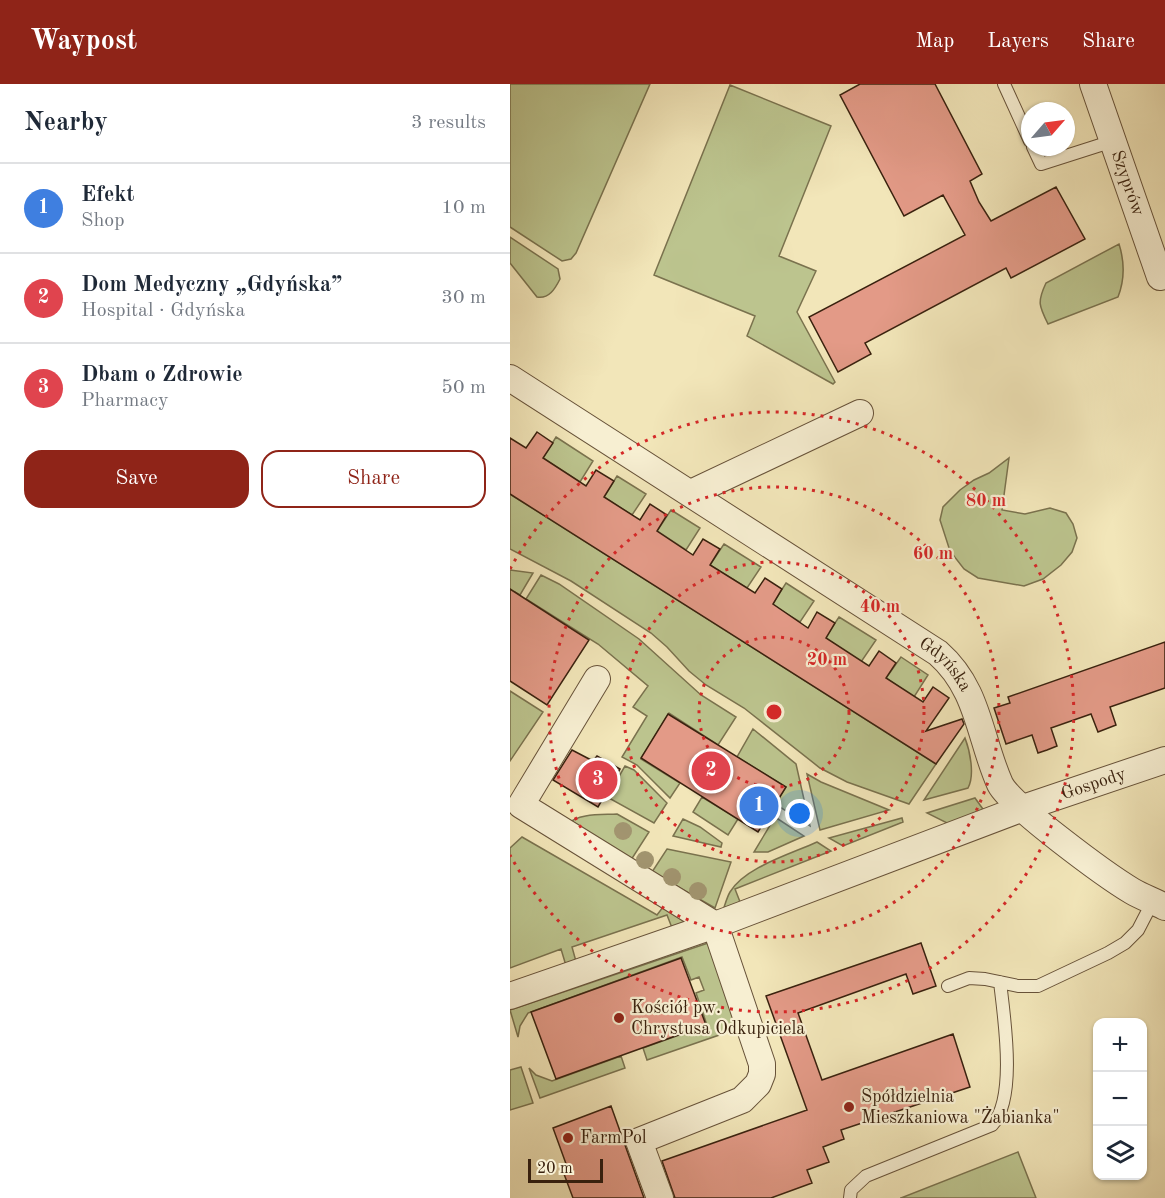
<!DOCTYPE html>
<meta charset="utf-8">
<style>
:root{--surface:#fff;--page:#f6f6f7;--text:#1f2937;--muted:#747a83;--line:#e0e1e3;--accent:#8f2418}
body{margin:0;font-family:"Old Standard TT",serif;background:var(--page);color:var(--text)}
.controls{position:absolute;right:18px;bottom:18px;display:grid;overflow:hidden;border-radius:12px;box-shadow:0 2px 4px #0004}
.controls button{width:54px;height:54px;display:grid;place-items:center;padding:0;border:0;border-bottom:2px solid var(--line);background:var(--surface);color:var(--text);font:30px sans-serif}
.compass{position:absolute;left:511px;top:18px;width:54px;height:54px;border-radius:50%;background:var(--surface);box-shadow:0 2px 4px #0004;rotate:62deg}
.scale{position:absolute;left:18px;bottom:15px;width:75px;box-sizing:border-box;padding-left:6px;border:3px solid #39210e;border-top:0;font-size:16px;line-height:21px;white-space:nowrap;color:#39210e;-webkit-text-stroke:4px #f7efd2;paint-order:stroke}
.you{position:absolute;left:290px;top:730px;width:21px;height:21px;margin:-15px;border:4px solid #fff;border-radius:50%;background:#1a73e8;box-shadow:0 0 0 9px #1a73e833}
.badge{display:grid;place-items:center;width:39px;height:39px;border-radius:50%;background:var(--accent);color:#fff;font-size:20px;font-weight:700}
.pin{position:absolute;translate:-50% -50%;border:3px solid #fff;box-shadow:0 2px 6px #0006}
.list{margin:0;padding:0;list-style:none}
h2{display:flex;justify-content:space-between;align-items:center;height:78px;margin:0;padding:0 24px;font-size:26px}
h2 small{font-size:20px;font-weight:400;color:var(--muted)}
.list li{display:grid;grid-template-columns:39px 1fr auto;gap:18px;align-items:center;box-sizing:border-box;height:90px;padding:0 24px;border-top:2px solid var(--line)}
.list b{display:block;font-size:22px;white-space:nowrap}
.list p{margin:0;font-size:20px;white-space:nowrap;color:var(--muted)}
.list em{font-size:20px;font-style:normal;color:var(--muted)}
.actions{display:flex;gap:12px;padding:18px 24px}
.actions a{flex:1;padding:14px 0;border:2px solid var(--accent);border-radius:18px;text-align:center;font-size:21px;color:var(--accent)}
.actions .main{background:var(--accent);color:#fff}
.icon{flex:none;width:33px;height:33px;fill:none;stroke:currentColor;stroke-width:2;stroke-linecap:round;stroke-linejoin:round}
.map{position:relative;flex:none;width:655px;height:1114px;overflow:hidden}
header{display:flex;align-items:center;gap:36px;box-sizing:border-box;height:84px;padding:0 30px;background:var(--accent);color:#fff}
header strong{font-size:28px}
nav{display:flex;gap:33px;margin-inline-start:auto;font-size:21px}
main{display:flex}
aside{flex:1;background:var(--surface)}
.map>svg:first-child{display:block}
.green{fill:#bcc48e;stroke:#7a724e;stroke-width:1.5}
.building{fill:#e39a87;stroke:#39210e;stroke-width:1.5}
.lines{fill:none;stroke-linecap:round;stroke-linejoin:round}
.service-casing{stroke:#675239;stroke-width:14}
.minor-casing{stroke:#675239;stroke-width:28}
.service{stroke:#f7efd2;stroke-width:12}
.minor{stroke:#f7efd2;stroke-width:26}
.tree{fill:#a29570}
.ring{fill:none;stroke:#d62828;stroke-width:3;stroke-dasharray:3 6}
.poi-dot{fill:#8f2418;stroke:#f7efd2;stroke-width:2}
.labels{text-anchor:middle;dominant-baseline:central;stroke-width:4.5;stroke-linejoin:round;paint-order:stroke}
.street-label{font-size:18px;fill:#39210e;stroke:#f7efd2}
.poi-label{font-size:18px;fill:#39210e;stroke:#f7efd2;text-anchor:start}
.centre{fill:#d62828;stroke:#f7efd2;stroke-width:3}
.ring-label{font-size:18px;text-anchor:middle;font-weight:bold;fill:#d62828;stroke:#f7efd2;stroke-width:4.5;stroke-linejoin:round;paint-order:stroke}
</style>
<header>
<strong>Waypost</strong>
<nav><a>Map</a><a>Layers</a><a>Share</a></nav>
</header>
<main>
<aside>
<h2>Nearby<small>3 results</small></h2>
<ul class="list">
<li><span class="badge" style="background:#3f7fe0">1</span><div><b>Efekt</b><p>Shop</p></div><em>10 m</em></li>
<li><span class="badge" style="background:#e0444e">2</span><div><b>Dom Medyczny „Gdyńska”</b><p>Hospital · Gdyńska</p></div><em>30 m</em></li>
<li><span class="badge" style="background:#e0444e">3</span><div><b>Dbam o Zdrowie</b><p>Pharmacy</p></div><em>50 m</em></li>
</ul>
<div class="actions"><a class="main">Save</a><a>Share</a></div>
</aside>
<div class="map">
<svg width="655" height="1114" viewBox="0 0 655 1114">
<rect width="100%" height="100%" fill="#f2e6b9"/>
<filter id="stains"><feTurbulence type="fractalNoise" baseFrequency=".00333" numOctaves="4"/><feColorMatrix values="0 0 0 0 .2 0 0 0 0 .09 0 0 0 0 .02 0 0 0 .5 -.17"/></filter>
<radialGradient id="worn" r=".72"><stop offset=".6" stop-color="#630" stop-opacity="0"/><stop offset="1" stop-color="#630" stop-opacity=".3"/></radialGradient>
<path class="green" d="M0 0H140L66 169 61 175 52 177 0 143Z
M220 1 321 42 269 172 306 187 287 228 325 298 323 300 237 252 245 232 144 191Z
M0 153 48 185 50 195C45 205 39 215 27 213L0 179Z
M609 160C615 179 615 195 608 213L538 240C529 222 527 218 536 199Z
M46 353 83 377 70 398 33 374Z
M499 374 492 426 515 430 540 424 556 429 563 440 567 454 562 468 551 481 533 495 514 502 468 494 454 485 440 467 430 436 433 423 450 406 464 396 479 389Z
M107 392 136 410 122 431 94 413Z
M0 410 426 680 399 720 337 698 310 684 234 624 196 601 179 587 157 563 141 549 61 497 0 465Z
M161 426 190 444 176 466 147 447Z
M214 460 251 483 237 504 200 481Z
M0 486 23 489 10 511 5 508 0 516Z
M31 491 49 500 129 555 191 611 226 633 208 661 159 629 131 675 170 699 160 714 127 681 112 673 137 632 123 623 138 602 88 560 16 515Z
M276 499 304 517 290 538 262 521Z
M329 533 366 556 351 578 315 554Z
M391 573 418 591 404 613 376 594Z
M0 607 33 628 0 677Z
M243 645 286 680 300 742 265 720 276 703 227 673Z
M455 654C460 667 465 691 458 704L414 716Z
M115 682 124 686 157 719 144 739 97 713Z
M297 690 311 698 379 726 310 746Z
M192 713 228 735 218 751 183 728Z
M465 714 475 728 441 741 417 729Z
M107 730 139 748 121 776 58 740C68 729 93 731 107 730Z
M265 733 294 752 258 768H244Z
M392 734 393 738 333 762 319 754Z
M173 735 190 743 212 759 211 763 163 752Z
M12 753 147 831 156 819 174 836 173 841 164 849 157 831 62 863 67 881 57 885 51 865 0 884V764Z
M307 758 321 767 225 805 232 823 213 826C215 821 217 813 220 808 235 783 281 770 307 758Z
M157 765 221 778 205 824 142 788Z
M204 857 226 936 215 949 137 976 133 964 197 941 186 909 194 906 189 893 181 896 172 873 18 929 10 942 8 953 0 926Z
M111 972 115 984 30 1014 19 984 26 991 42 997Z
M11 983 23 1019 0 1026V986Z
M508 1068 526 1114H390H391Z"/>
<path class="building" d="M350 0H425L472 90 460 97 469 118 481 137 546 103 575 155 501 194 496 184 355 259 361 270 328 288 299 233 455 151 433 111 394 132 330 11Z
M27 348 43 359 33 374 76 402 86 386 104 397 94 413 130 436 140 420 157 431 147 447 183 471 193 455 210 465 200 481 245 509 255 494 272 505 263 520 298 544 307 528 325 539 316 554 359 582 369 567 386 579 376 594 413 618 423 603 439 614 416 647 452 635 454 640 426 680 0 410V354L16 364Z
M0 505 79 556 37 621 0 597Z
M655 558V604L600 623 606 641 588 648 581 630 541 644 547 662 537 666 528 669 522 651 496 660 484 624 500 619 498 613Z
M158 630 276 703 248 748 131 674Z
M62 666 83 677 87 672 110 685 88 723 43 696Z
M411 859 426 902 403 910 396 890 288 929 312 996 443 950 460 1003 331 1046 334 1055 313 1063 319 1078 297 1086 302 1099 261 1114H165L152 1077 297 1026 256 912Z
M171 874 196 941 46 995 21 928Z
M101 1022 134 1114H63L54 1090 59 1088 43 1044Z"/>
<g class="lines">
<defs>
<path id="service" d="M494 0 520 57
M523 63 531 80 603 57
M438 902 459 894 475 895 508 902H528L598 869 615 859 628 846 643 817
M340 1114 341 1106 356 1092 482 1041C507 1015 494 933 490 898"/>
<g id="minor">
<path id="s1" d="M583 0 650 193 655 192"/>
<path id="s2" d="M0 294 428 569C469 605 469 653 490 700 501 722 597 792 622 807 632 813 644 817 655 823"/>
<path d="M181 409 350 329"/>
<path d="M87 595 11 721 205 841 252 980V990L248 1000 232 1016 129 1057 150 1114"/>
<path id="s3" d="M0 912 205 841 513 724 655 676"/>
</g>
</defs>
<use href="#service" class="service-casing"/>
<use href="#minor" class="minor-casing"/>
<use href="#service" class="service"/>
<use href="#minor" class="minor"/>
</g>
<g class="tree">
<circle cx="113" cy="747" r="9"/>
<circle cx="135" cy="776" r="9"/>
<circle cx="162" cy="793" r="9"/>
<circle cx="188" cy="807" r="9"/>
</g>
<g class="ring">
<circle cx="264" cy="628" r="75"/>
<circle cx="264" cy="628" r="150"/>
<circle cx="264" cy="628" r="225"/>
<path d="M0 485A300 300 0 1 1 0 771"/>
</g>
<g class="poi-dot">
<circle cx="109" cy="934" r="6"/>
<circle cx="339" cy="1023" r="6"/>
<circle cx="58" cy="1054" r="6"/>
</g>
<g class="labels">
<g class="street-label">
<text stroke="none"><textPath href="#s1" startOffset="105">Szyprów</textPath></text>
<text stroke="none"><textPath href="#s2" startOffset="522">Gdyńska</textPath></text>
<text stroke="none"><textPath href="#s3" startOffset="621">Gospody</textPath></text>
</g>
<g class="poi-label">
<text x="121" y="924">Kościół pw.<tspan x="121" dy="21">Chrystusa Odkupiciela</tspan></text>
<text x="351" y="1013">Spółdzielnia<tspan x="351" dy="21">Mieszkaniowa "Żabianka"</tspan></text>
<text x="70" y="1054">FarmPol</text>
</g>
</g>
<circle cx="264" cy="628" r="9" class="centre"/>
<g class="ring-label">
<text x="476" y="422">80 m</text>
<text x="423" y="475">60 m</text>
<text x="370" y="528">40 m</text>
<text x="317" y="581">20 m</text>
</g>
<rect width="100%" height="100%" filter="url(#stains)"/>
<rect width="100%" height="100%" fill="url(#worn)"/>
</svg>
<div class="controls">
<button>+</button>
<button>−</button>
<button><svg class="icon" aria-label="layers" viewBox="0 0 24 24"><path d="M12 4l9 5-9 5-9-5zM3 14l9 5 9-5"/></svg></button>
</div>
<svg class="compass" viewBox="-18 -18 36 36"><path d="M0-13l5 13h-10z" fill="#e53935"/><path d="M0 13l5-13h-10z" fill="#747a83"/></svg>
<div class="scale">20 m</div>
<div class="you"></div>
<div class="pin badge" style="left:249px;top:722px;background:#3f7fe0">1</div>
<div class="pin badge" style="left:201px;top:687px;background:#e0444e">2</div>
<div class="pin badge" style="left:88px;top:696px;background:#e0444e">3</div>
</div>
</main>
